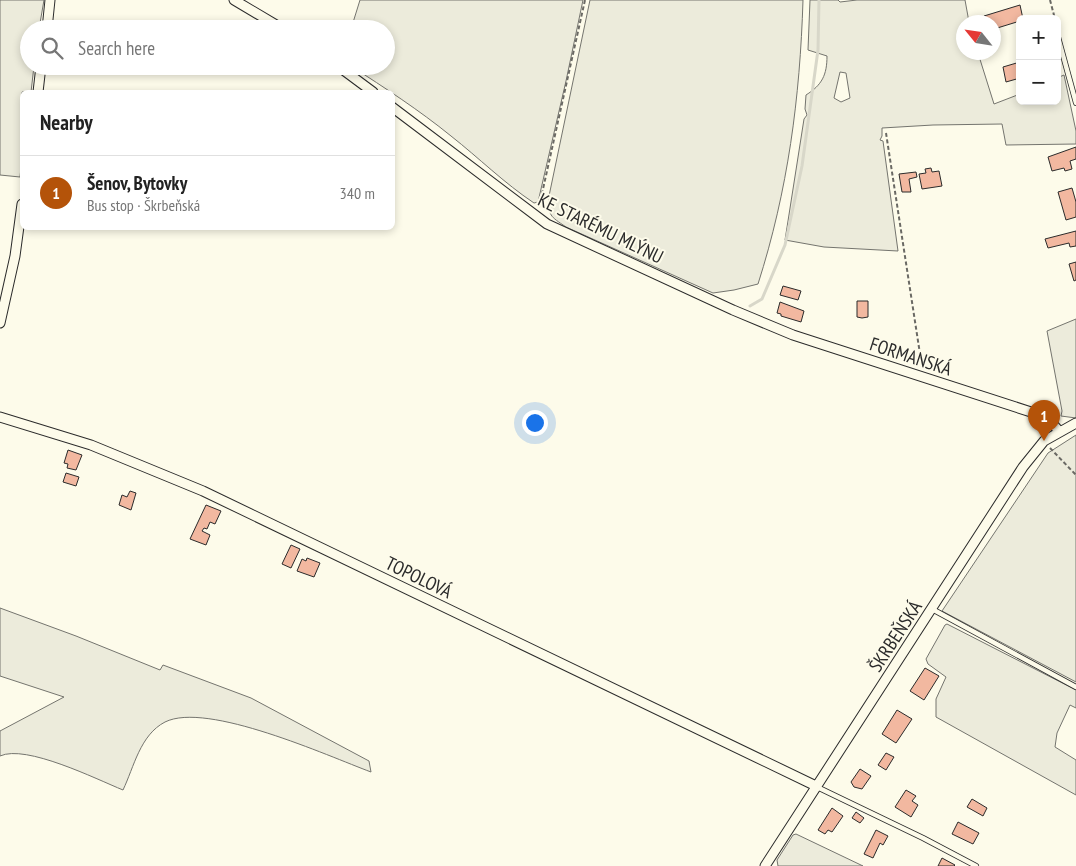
<!DOCTYPE html>
<meta charset="utf-8">
<style>
:root{--surface:#fff;--page:#f6f6f6;--text:#222;--muted:#767676;--line:#e0e0e0;--accent:#b45309}
body{margin:0;font-family:"PT Sans Narrow",sans-serif;background:var(--page);color:var(--text)}
.controls{position:absolute;right:15px;top:15px;display:grid;overflow:hidden;border-radius:8px;box-shadow:0 2px 8px #0003}
.controls button{width:45px;height:45px;display:grid;place-items:center;padding:0;border:0;border-bottom:1px solid var(--line);background:var(--surface);color:var(--text);font:25px sans-serif}
.compass{position:absolute;left:956px;top:15px;width:45px;height:45px;border-radius:50%;background:var(--surface);box-shadow:0 2px 8px #0003;rotate:300deg}
.you{position:absolute;left:534px;top:422px;width:18px;height:18px;margin:-12px;border:4px solid #fff;border-radius:50%;background:#1a73e8;box-shadow:0 0 0 8px #1a73e833}
.badge{display:grid;place-items:center;width:32px;height:32px;border-radius:50%;background:var(--accent);color:#fff;font-size:16px;font-weight:700}
.pin{position:absolute;translate:-50% -41px;filter:drop-shadow(0 1px 2px #0008)}
.pin::after{content:'';position:absolute;top:26px;width:18px;height:15px;background:inherit;clip-path:polygon(0 0,100% 0,50% 100%)}
.list{margin:0;padding:0;list-style:none}
h2{display:flex;justify-content:space-between;align-items:center;height:65px;margin:0;padding:0 20px;font-size:21px}
h2 small{font-size:16px;font-weight:400;color:var(--muted)}
.list li{display:grid;grid-template-columns:32px 1fr auto;gap:15px;align-items:center;box-sizing:border-box;height:75px;padding:0 20px;border-top:1px solid var(--line)}
.list b{display:block;font-size:19px;white-space:nowrap}
.list p{margin:0;font-size:16px;white-space:nowrap;color:var(--muted)}
.list em{font-size:16px;font-style:normal;color:var(--muted)}
.icon{flex:none;width:28px;height:28px;fill:none;stroke:currentColor;stroke-width:2;stroke-linecap:round;stroke-linejoin:round}
.map{position:relative;flex:none;width:1076px;height:866px;overflow:hidden}
.search{position:absolute;background:var(--surface);box-shadow:0 2px 8px #0003;left:20px;top:20px;width:375px;height:55px;display:flex;align-items:center;gap:12px;box-sizing:border-box;padding:0 18px;border-radius:28px;color:var(--muted);font-size:19px}
.panel{position:absolute;background:var(--surface);box-shadow:0 2px 8px #0003;left:20px;top:90px;width:375px;height:140px;border-radius:8px}
.map>svg:first-child{display:block}
.green{fill:#ecebdb;stroke:#74746e;fill-rule:evenodd}
.lines{fill:none;stroke-linecap:round;stroke-linejoin:round}
.stream{stroke:#d8d7c9;stroke-width:3}
.building{fill:#f2b8a0;stroke:#2b2b2b}
.lane-casing{stroke:#2b2b2b;stroke-width:6}
.street-casing{stroke:#2b2b2b;stroke-width:11}
.path{stroke:#6a6964;stroke-width:2;stroke-dasharray:4 2.5;stroke-linecap:butt}
.lane{stroke:#fdfbea;stroke-width:4.5}
.street{stroke:#fdfbea;stroke-width:9}
.labels{text-anchor:middle;dominant-baseline:central;stroke-width:4;stroke-linejoin:round;paint-order:stroke}
.street-label{font-size:19px;fill:#2b2b2b;stroke:#fdfbea}
</style>
<div class="map">
<svg width="1076" height="866" viewBox="0 0 1076 866">
<rect width="100%" height="100%" fill="#fdfbea"/>
<path class="green" d="M0 0H44L39 29H29V66H34L31 92H22V158L20 177 0 175Z
M360 0H583L566 81 538 202 534 203C504 183 479 158 451 136 419 110 385 88 351 66H386V29H351Z
M590 0H803C800 98 788 190 758 284L734 290 713 293 566 227C550 216 548 216 549 196Z
M810 0H838L840 2 857 0H965L969 22H964V52L978 53 994 104 1020 94V101H1057V78L1064 75 1076 131V144L1006 145 1002 124 933 125 882 128V136L880 140 883 141 898 251 824 247 785 240 804 119 807 115 805 109 806 95C822 85 827 75 827 56L808 50ZM840 72 846 73 850 98 841 102 834 98Z
M1076 319V418L1061 416 1062 411 1047 331Z
M1076 435V682L942 611 1048 453Z
M0 608 76 636 160 670 163 665 251 698 369 761 371 772C328 756 207 701 165 722 140 735 134 767 123 790 96 779 26 744 0 756V731L64 697 0 676Z
M947 624 1076 690V708L1070 705 1057 733 1055 747 1076 760V795L936 717V699L946 677 928 664 926 659 945 625Z
M796 834 863 866H778L777 860 793 835Z"/>
<g class="lines">
<path class="stream" d="M750 306 762 299 785 245 802 166 818 50 819 0"/>
</g>
<path class="building" d="M1020 5 1023 19H1020V21L994 29V22H986L984 16Z
M1020 62V78L1006 82 1003 67Z
M1076 147V159L1070 161 1072 169 1065 171 1064 168 1052 171 1048 157Z
M931 168 932 172 939 171 942 186 922 189 919 174 926 173 925 169Z
M916 172 917 177 909 179 911 192H902L899 174Z
M1072 188 1076 202V217L1066 220 1058 192Z
M1076 231V246L1070 247 1069 243 1048 248 1045 239Z
M1076 262V280L1074 281 1069 264Z
M783 286 801 291 798 300 780 295Z
M857 301H868V317L862 318 857 317Z
M780 302 804 311 801 322 781 316V314L777 313Z
M68 450 82 455 76 470 67 468 68 464 64 463Z
M66 473 79 477 76 486 63 482Z
M130 491 136 493 131 510 119 505 122 495 127 497Z
M206 505 221 511 215 524 210 522 207 529 204 528 202 531 210 535 206 545 190 539Z
M291 545 300 549 291 568 282 564Z
M307 558 320 563 314 577 297 571 302 559 306 561Z
M925 668 939 676 924 700 910 691Z
M897 710 912 719 896 743 882 734Z
M886 753 894 757 886 770 878 765Z
M860 769 871 776 862 789 854 787 851 782Z
M906 790 916 796 912 801 918 805 911 817 895 807Z
M972 799 987 808 983 816 967 807Z
M832 808 843 816 832 832 828 830 825 834 818 830Z
M856 812 864 818 860 823 852 818Z
M958 822 979 833 973 844 952 834Z
M876 830 888 836 883 845 880 843 873 858 864 854Z
M942 858 955 865 954 866H938Z"/>
<g class="lines">
<defs>
<path id="lane" d="M1058 37 1076 103
M932 609 1076 687
M817 787 923 838 976 866"/>
<path id="street" d="M234 0 283 29
M47 29 50 0
M338 66 373 92
M38 92 41 66
M392 107 547 224 733 310 793 335 1031 412 1050 421 1059 431
M0 323 15 256 22 204
M0 417 91 445 203 491 816 786
M765 866 1023 467 1044 441 1076 423"/>
</defs>
<use href="#lane" class="lane-casing"/>
<use href="#street" class="street-casing"/>
<path class="path" d="M1050 0 1055 19
M886 133 922 367
M539 207 585 0
M1050 448 1076 475"/>
<use href="#lane" class="lane"/>
<use href="#street" class="street"/>
</g>
<g class="labels">
<g class="street-label">
<text transform="translate(601 228) rotate(26)">KE STARÉMU MLÝNU</text>
<text transform="translate(911 356) rotate(18)">FORMANSKÁ</text>
<text transform="translate(419 577) rotate(26)">TOPOLOVÁ</text>
<text transform="translate(895 636) rotate(-57)">ŠKRBEŇSKÁ</text>
</g>
</g>
</svg>
<div class="controls">
<button>+</button>
<button>−</button>
</div>
<svg class="compass" viewBox="-18 -18 36 36"><path d="M0-13l5 13h-10z" fill="#e53935"/><path d="M0 13l5-13h-10z" fill="#767676"/></svg>
<div class="you"></div>
<div class="pin badge" style="left:1044px;top:441px">1</div>
<div class="search"><svg class="icon" aria-label="search" viewBox="0 0 24 24"><circle cx="10" cy="10" r="6"/><path d="M15 15l6 6"/></svg>Search here</div>
<section class="panel">
<h2>Nearby<small></small></h2>
<ul class="list">
<li><span class="badge">1</span><div><b>Šenov, Bytovky</b><p>Bus stop · Škrbeňská</p></div><em>340 m</em></li>
</ul>
</section>
</div>
